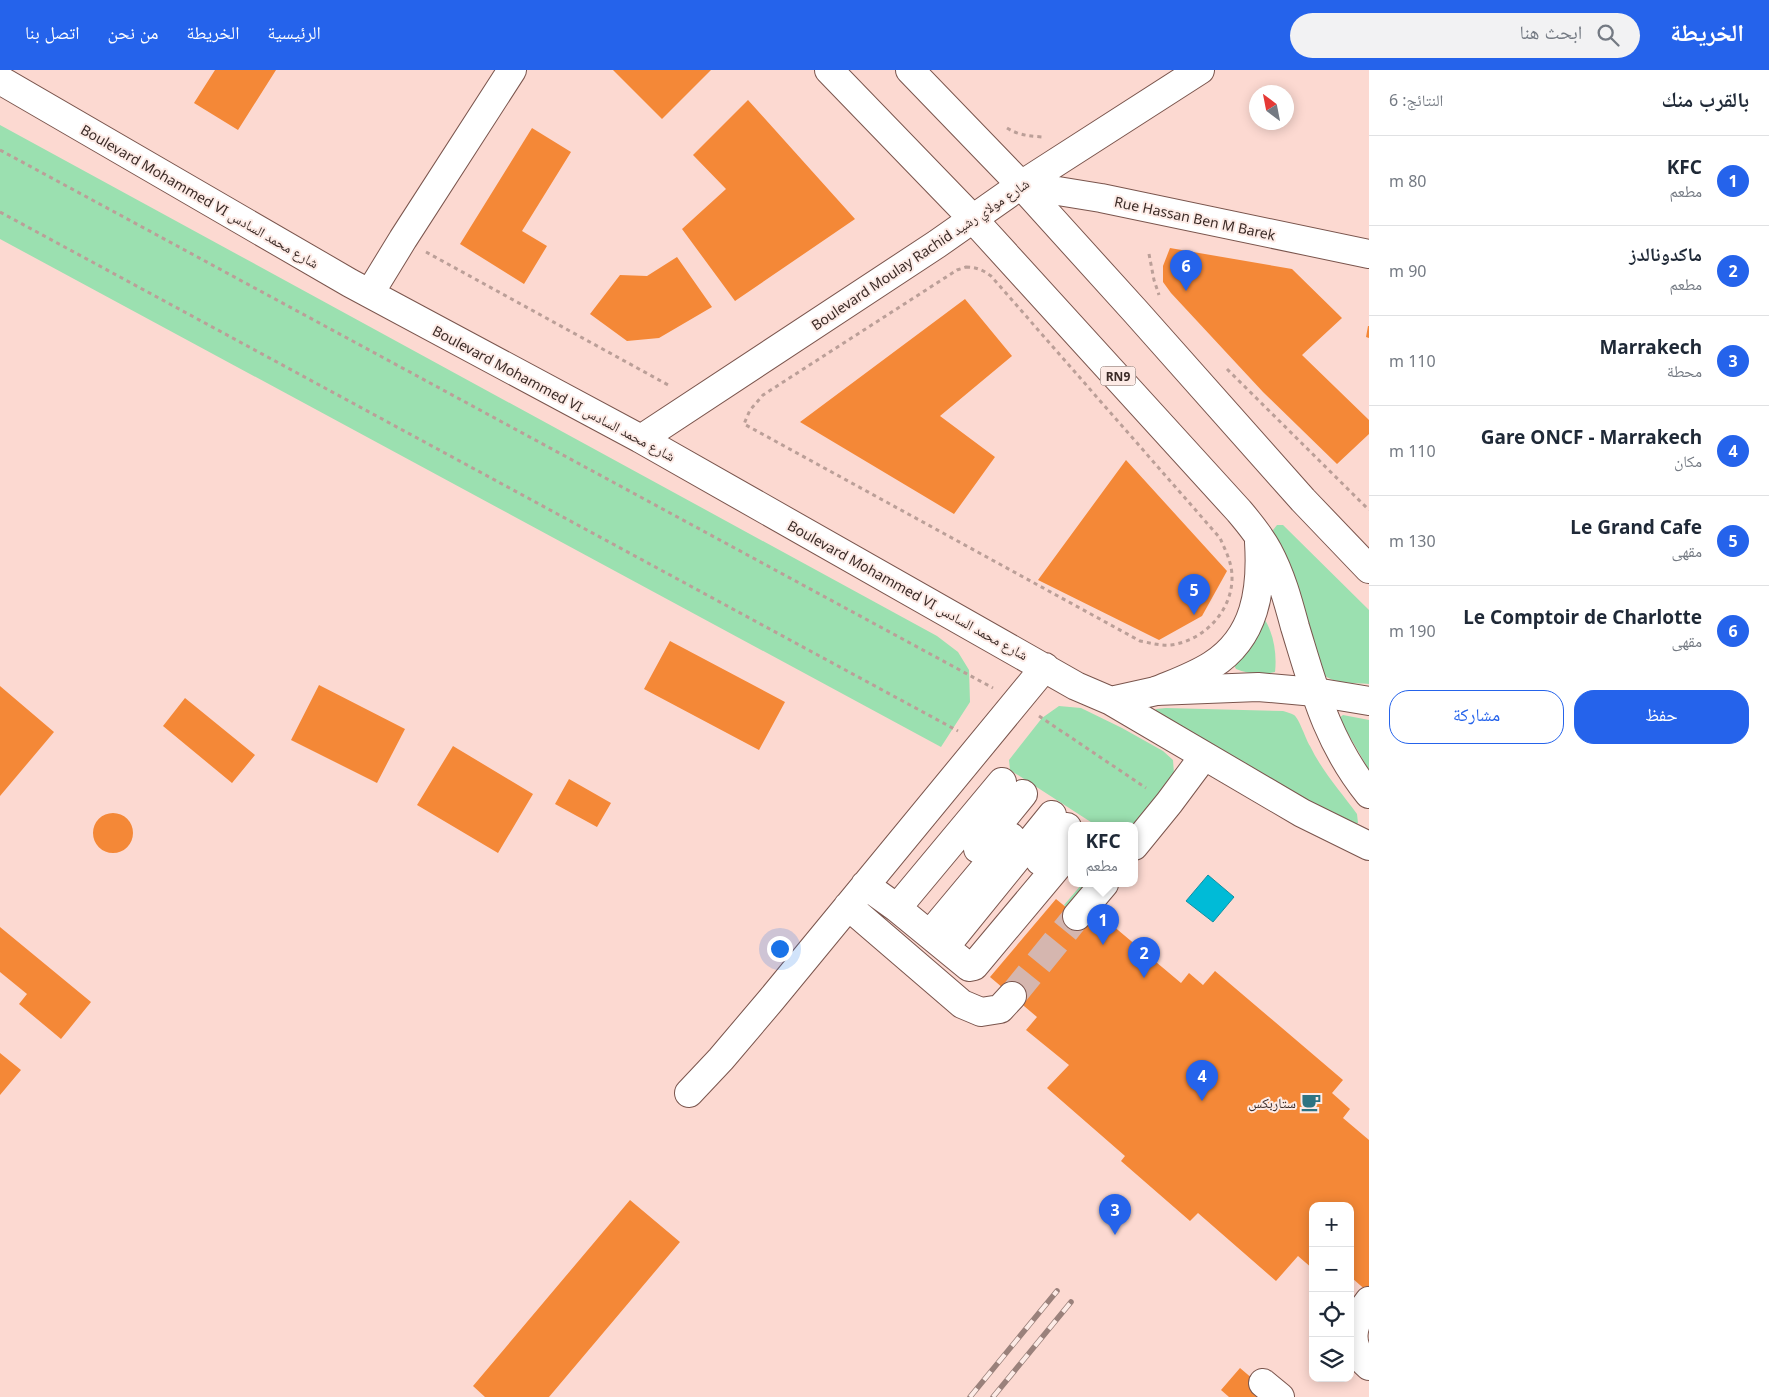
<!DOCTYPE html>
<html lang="ar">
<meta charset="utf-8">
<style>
:root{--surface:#fff;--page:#f2f2f3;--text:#1f2937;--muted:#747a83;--line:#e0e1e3;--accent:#2563eb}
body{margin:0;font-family:"Noto Sans","Noto Naskh Arabic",sans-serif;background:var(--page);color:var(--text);direction:rtl}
.controls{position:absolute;right:15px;bottom:15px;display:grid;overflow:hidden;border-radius:10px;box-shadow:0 2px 12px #0003}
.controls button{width:45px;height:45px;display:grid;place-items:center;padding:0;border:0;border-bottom:1px solid var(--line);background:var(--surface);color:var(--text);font:25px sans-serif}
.compass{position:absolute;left:1249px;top:15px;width:45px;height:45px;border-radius:50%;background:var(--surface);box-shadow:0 2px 12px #0003;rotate:328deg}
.you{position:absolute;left:779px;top:878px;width:18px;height:18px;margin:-12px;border:4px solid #fff;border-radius:50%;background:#1a73e8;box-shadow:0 0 0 8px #1a73e833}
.badge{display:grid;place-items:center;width:32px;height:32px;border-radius:50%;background:var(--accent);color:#fff;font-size:16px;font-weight:700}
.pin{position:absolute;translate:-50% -41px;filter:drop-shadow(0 1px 2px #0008)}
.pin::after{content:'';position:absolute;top:26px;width:18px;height:15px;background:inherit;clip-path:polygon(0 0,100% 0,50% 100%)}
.popup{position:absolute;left:1068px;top:752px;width:70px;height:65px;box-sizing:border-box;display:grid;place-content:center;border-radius:10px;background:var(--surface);filter:drop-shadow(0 1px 4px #0005);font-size:16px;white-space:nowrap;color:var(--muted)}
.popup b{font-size:19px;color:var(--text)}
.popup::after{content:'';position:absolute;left:50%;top:100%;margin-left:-10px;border:10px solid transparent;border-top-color:var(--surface)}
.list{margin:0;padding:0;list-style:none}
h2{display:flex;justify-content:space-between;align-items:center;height:65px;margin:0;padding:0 20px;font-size:21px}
h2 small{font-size:16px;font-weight:400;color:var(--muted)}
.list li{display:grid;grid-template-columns:32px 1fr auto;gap:15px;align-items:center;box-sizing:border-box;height:90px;padding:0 20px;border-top:1px solid var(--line)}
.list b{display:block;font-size:19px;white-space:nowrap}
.list p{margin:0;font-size:16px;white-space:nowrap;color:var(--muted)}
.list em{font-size:16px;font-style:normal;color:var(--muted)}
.actions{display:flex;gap:10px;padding:15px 20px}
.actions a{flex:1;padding:11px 0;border:1px solid var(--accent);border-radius:20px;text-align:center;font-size:18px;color:var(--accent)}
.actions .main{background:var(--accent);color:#fff}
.icon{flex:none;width:28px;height:28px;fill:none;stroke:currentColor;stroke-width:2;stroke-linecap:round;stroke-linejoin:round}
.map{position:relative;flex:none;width:1369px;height:1327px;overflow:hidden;direction:ltr}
header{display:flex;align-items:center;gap:30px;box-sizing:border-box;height:70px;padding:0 25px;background:var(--accent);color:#fff}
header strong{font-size:24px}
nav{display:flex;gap:28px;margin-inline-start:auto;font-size:18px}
.search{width:350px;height:45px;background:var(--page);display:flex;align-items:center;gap:12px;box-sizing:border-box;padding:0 18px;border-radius:28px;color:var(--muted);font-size:19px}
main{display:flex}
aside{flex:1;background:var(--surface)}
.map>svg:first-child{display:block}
.green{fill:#9be0b0}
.water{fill:#00bbd7;stroke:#1290a2}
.building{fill:#f48837}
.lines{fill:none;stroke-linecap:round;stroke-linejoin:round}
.minor-tunnel{stroke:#d5b6af;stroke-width:28;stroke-dasharray:28 14;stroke-linecap:butt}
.minor-casing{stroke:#7a554d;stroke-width:30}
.major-casing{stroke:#7a554d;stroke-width:30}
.path{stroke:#bb9f98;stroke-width:3;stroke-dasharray:4 4;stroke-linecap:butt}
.minor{stroke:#fff;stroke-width:28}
.major{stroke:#fff;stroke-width:28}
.rail-casing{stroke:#9a817b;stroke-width:5.5}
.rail{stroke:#fdebe6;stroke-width:4;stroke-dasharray:11;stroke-linecap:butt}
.labels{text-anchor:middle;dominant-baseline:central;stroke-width:4;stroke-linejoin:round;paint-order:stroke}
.shield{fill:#fdebe6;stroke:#756560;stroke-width:1}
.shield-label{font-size:12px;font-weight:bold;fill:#3b2b27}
.street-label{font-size:14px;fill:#3b2b27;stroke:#fdebe6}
.poi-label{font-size:14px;fill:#3b2b27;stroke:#fdebe6;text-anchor:end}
</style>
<header>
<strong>الخريطة</strong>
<div class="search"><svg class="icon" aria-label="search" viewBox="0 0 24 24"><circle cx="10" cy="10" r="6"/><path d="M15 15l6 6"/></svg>ابحث هنا</div>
<nav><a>الرئيسية</a><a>الخريطة</a><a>من نحن</a><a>اتصل بنا</a></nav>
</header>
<main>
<aside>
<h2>بالقرب منك<small>النتائج: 6</small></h2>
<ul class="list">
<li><span class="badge">1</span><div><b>KFC</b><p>مطعم</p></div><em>80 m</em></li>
<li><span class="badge">2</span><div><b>ماكدونالدز</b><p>مطعم</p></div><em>90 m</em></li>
<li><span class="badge">3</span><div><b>Marrakech</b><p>محطة</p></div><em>110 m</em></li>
<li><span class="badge">4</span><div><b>Gare ONCF - Marrakech</b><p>مكان</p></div><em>110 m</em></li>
<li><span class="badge">5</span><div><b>Le Grand Cafe</b><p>مقهى</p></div><em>130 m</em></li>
<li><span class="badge">6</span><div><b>Le Comptoir de Charlotte</b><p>مقهى</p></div><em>190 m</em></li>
</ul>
<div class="actions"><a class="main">حفظ</a><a>مشاركة</a></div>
</aside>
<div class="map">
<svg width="1369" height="1327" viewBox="0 0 1369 1327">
<rect width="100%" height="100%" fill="#fcd9d1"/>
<path class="green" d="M0 55 937 566 958 582 969 600 970 632 941 677 0 169Z
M1277 455H1283L1369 540V614C1355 613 1330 614 1321 602L1276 471 1273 460Z
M1265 550C1274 565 1277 585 1275 602 1263 605 1247 604 1236 599L1233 593 1257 553Z
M1059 636 1081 638 1122 658 1163 681 1173 690 1174 704 1172 714 1134 756H1097L1010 700 1009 690 1042 648Z
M1166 638 1283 641C1286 642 1291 643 1294 645 1299 648 1306 670 1310 676 1322 701 1341 722 1357 744L1358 753 1353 755 1344 752 1153 644 1156 639Z
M1343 645 1369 650V700L1339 648Z
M1082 814H1092L1070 841 1064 835Z"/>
<path class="water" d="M1208 805 1234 827 1213 852 1186 831Z"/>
<path class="building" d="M215 0H276L238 60 194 33Z
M613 0H711L662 49Z
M748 30 855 149 735 231 682 159 726 119 693 85Z
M532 58 571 82 522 161 547 176 524 214 460 174Z
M1170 178 1292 199 1342 248 1302 285 1369 350V364L1337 394 1263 322 1171 223 1163 212V196Z
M677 187 712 237 659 268 627 271 590 244 620 205 647 206Z
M965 229 1012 286 940 346 995 387 954 444 800 352Z
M1368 256H1369V268L1366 267Z
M1126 390 1227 501 1202 546 1159 570 1038 510Z
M670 571 785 632 759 680 644 619Z
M319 615 405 659 377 713 291 670Z
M0 616 54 662 0 726Z
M185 628 255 685 232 713 163 656Z
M453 676 533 724 498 783 417 735Z
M569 709 611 733 597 757 555 734Z
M93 763a20 20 0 1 1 40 0a20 20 0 1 1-40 0Z
M1056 829 1102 867 1112 855 1181 913 1189 903 1203 915 1215 901 1343 1010 1332 1023 1350 1039 1343 1048 1369 1070V1223L1352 1208 1350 1210V1136H1313V1199L1298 1186 1276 1211 1198 1143 1190 1151 1121 1091 1125 1086 1047 1018 1069 995 1026 960 1037 947 990 907Z
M0 857 91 932 61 969 19 934 27 924 0 902Z
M0 983 21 1000 0 1025Z
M630 1130 680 1172 549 1327H485L473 1316Z
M1240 1298 1274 1327H1229L1221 1320Z"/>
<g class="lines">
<path class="minor-tunnel" d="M1012 926 1077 846"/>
<defs>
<path id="minor" d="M0 10 350 213 641 369 1076 616 1111 631 1302 743 1369 776
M1021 115 1101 128 1369 184
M370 223 403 169 512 0
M641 369 937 174 1021 115 1200 0
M1111 631 1156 621 1258 617 1315 622 1369 631
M1134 776 1169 733 1204 686
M978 779 1023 724
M1040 791 1067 757
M865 815 897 838 969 897 974 896 1072 779
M848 836 962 934 981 942 1000 939 1012 926
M897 838 1002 712
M1077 846 1104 814
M930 864 1011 767
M945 877 1052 745
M689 1023 721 989 771 930 1045 597
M1369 1231C1352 1253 1345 1275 1369 1296
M1263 1313 1280 1327"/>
<path id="major" d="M829 0 973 149 1239 441C1250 454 1260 466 1268 481 1281 505 1288 531 1295 557 1314 619 1327 672 1369 724
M910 0 1021 115 1136 242 1303 430 1369 499
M1156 621C1175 613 1195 606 1212 595 1256 567 1262 519 1259 472"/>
</defs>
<use href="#minor" class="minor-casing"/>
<use href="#major" class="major-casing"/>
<path class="path" d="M1007 58C1018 65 1029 66 1042 67
M0 80 993 618
M0 142 958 661
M426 182 670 316
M1149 184 1154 210 1159 225
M966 197C976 197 983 200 991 206L1220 468C1224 477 1229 487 1231 497 1238 534 1208 570 1171 575 1161 576 1151 573 1140 571L744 354 750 340 763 325 957 200Z
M1227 299 1369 440
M1039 646 1146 718"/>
<use href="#minor" class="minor"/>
<use href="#major" class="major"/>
<defs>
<path id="rail" d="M970 1327 1057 1221
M993 1327 1071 1232"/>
</defs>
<use href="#rail" class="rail-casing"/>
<use href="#rail" class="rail"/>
</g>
<defs>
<symbol id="cafe-bare" viewBox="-9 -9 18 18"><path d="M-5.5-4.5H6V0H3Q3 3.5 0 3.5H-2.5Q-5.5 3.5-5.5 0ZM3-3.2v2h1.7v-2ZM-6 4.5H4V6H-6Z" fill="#2e7482" stroke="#fdebe6" stroke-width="2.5" paint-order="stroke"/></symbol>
</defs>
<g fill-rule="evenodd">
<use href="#cafe-bare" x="1297" y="1018" width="28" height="28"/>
</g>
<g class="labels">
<rect class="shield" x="1100.5" y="296.5" width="35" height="19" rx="4"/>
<g class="shield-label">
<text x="1118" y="306">RN9</text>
</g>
<g class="street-label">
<text transform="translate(200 126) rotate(30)">Boulevard Mohammed VI شارع محمد السادس</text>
<text transform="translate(1195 148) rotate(12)">Rue Hassan Ben M Barek</text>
<text transform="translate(920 184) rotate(-34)">Boulevard Moulay Rachid شارع مولاي رشيد</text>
<text transform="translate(554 323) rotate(28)">Boulevard Mohammed VI شارع محمد السادس</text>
<text transform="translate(908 520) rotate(29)">Boulevard Mohammed VI شارع محمد السادس</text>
</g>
<g class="poi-label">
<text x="1296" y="1032">ستاربكس</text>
</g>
</g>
</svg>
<div class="controls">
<button>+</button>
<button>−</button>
<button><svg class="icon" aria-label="locate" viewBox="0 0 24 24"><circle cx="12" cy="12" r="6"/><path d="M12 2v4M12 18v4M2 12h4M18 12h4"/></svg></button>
<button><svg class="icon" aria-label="layers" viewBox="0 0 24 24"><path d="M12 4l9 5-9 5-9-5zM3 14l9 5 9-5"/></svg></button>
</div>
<svg class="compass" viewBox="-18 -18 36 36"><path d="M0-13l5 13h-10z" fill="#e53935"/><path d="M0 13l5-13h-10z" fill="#747a83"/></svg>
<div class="you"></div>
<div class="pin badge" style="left:1103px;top:875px">1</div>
<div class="popup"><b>KFC</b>مطعم</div>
<div class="pin badge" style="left:1144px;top:908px">2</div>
<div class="pin badge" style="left:1115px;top:1165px">3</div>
<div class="pin badge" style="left:1202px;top:1031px">4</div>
<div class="pin badge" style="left:1194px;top:545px">5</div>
<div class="pin badge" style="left:1186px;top:221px">6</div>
</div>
</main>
